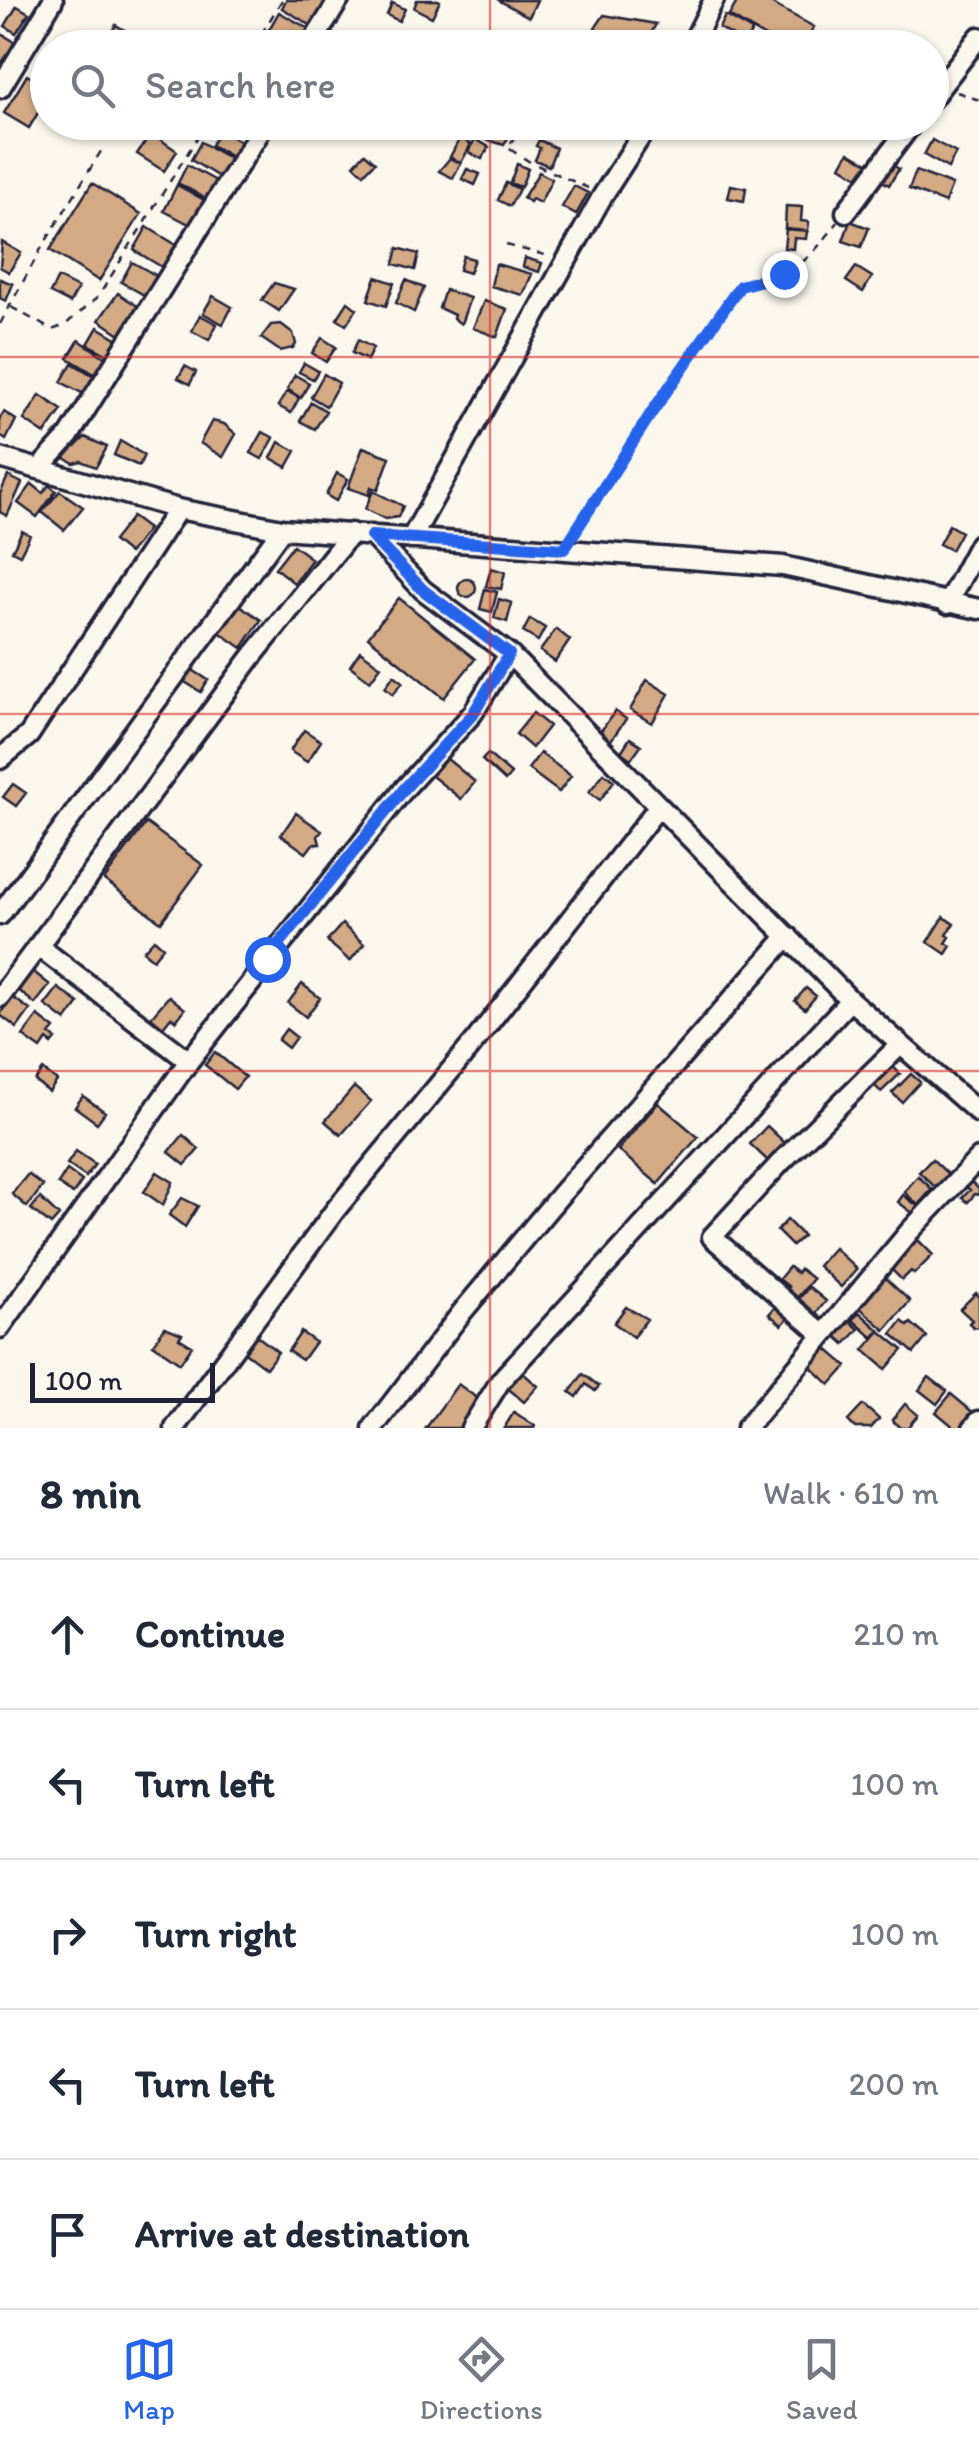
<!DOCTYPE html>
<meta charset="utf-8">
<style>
:root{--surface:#fff;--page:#f6f6f7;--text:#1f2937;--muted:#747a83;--line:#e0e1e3;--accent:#2563eb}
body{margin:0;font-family:Itim,sans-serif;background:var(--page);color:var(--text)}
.scale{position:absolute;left:30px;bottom:25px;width:185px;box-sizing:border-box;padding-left:10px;border:5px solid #22223b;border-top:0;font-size:28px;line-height:35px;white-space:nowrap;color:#22223b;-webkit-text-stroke:8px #fbf7ec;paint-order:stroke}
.stop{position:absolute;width:30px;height:30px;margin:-22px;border:8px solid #2563eb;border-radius:50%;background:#fff}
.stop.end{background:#2563eb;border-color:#fff;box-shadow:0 2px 10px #0008}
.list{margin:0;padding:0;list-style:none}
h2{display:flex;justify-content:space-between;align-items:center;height:130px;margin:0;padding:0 40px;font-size:42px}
h2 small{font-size:32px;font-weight:400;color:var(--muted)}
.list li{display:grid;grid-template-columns:65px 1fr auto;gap:30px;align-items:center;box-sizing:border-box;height:150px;padding:0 40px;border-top:2px solid var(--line)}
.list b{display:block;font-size:38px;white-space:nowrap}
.list em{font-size:32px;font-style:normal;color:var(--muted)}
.icon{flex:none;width:55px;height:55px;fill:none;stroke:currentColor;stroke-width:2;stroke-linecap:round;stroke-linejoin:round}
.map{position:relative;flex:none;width:979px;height:1428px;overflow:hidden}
.search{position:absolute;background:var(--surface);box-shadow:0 2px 8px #0004;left:30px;right:30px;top:30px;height:110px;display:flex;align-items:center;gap:25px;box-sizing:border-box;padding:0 35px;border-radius:55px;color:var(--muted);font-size:38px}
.sheet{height:880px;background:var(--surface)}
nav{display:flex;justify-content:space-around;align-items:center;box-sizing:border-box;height:140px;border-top:2px solid var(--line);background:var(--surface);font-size:28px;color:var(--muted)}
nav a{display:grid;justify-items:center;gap:5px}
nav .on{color:var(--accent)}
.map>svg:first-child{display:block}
.building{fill:#d4aa85;stroke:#22223b;stroke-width:2.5}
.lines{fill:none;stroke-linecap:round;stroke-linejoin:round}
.minor-casing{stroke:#22223b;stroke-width:25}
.path{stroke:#22223b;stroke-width:2.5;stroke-dasharray:8 8;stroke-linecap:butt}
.minor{stroke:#fbf7ec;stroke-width:18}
.route{stroke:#2563eb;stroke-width:12}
.grid{fill:none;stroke:#d62828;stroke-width:2.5;stroke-opacity:0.55}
</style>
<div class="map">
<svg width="979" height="1428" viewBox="0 0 979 1428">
<rect width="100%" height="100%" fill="#fbf7ec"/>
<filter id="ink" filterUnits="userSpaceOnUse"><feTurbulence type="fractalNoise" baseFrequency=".01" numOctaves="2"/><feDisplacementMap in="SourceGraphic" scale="20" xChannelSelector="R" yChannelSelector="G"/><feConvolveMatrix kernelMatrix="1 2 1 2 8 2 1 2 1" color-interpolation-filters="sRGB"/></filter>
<g filter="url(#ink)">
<path class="building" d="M286 0H322L326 2 312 26 282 8Z
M417 0H438L440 1 432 17 414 8Z
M498 0H537L529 17Z
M738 0H765L814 27 811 32 815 34 807 48H784L729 16Z
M392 3 405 9 399 21 387 15Z
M17 6 29 13 16 33 5 26Z
M279 12 311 30 298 48H276L263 40Z
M604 15 656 24 643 48 587 40Z
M725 16 752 31 745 43 719 28Z
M116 25 136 37 129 48 102 47Z
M0 33 15 42 3 63 0 62Z
M331 33 352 48H321Z
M216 35 240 47V48H210Z
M27 75 48 87V96L29 128 4 113Z
M494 122 513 128 504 145 482 138Z
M869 122H901L889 139Z
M220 130 244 144 235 159 211 145Z
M151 133 177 151 164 171 137 154Z
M460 138 471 144 461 163 450 157Z
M475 139 489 147 482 159 468 152Z
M539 140 556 148 549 166 535 160 540 148 536 146Z
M932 140 956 153 948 168 924 155Z
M201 142 230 159 219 177 191 160Z
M849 152 868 163 860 178 841 166Z
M365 153 375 162 364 174 354 165Z
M450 158 461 163 453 178 439 171Z
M887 161 899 169 889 185 877 178Z
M517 164 528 169 521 187 510 183Z
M187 165 216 181 207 199 178 183Z
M467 169 480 174 475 185 462 179Z
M916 171 952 185 945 203 909 189Z
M539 172 552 179 540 203 532 199 530 202 523 198Z
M92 183 141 214 99 281 50 250Z
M506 183 519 189 510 206 498 200Z
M177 185 206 201 193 226 164 211Z
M731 185 746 188 744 201 728 198Z
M574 186 588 193 576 215 562 207Z
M786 206 802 207 801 221 809 222 808 231 785 229Z
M850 221 869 228 861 247 843 241Z
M147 227 178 246 165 269 134 250Z
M786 229 807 231 806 239 794 238 793 249 784 248Z
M2 242 21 253 9 272 0 267Z
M398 248 419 254 415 270 394 264Z
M463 256 474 259 469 273 459 270Z
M525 258 542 263 539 272 523 267Z
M132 262 157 276 146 296 121 282Z
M496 264 532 274 523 295 491 286Z
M856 267 872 277 863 292 846 281Z
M376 277 394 283 386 306 368 300Z
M58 278 78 288 70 303 50 293Z
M0 279 13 284 6 301 0 298Z
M406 280 424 288 414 312 396 303Z
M274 283 294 289 279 311 262 300Z
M445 290 470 298 461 324 453 318 454 315 439 308Z
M118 293 139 307 120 334 99 320Z
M213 296 232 307 223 324 203 313Z
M484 301 507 309 497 337 473 328Z
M348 302 357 309 346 325 337 319Z
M200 315 217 324 209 340 192 331Z
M281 324 293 333 296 344 293 348 280 351 261 338 271 325Z
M98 327 118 339 108 355 88 344Z
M322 338 336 347 326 362 312 353Z
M79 340 106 358 96 375 68 358Z
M358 340 373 348 367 360 352 353Z
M72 363 94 376 84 394 61 382Z
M304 363 318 371 313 379 299 372Z
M185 366 196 372 190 384 178 378Z
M324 374 339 383 326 406 311 397Z
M295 375 309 383 301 398 287 389Z
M287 391 299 398 291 413 278 406Z
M40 395 62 410 45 434 24 420Z
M311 402 326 411 315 429 300 421Z
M4 412 16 420 6 440 0 436V418Z
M212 421 224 424 236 434 223 457 200 443Z
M263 432 274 438 262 459 251 453Z
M85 437 107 447 96 467 81 461 74 463 63 457 71 445 75 447Z
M120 441 144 455 139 466 114 455Z
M279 442 296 451 287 467 271 458Z
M363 447 390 457 378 490 371 487 369 495 348 488Z
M337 473 348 479 336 501 326 495Z
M8 476 22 483 7 516 0 512V494Z
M32 484 43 493 49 485 56 491 37 517 18 503Z
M60 491 83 507 64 530 42 512Z
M373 491 403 506 398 517 385 519 365 509Z
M132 517 148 529 129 554 113 541Z
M949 525 961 532 951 550 939 544Z
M22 531 30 535 20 555 12 551Z
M293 545 312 559 294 583 275 568Z
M491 568 505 572 501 589 486 586Z
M458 588a9 9 0 1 1 18 0a9 9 0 1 1-18 0Z
M485 589 497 592 492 612 480 609Z
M399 598 475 659 444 698 368 637Z
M499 599 512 603 507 622 494 618Z
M234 601 261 620 242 648 215 629Z
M530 619 545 628 538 641 523 632Z
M556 629 570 640 555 662 540 651Z
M360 651 381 666 370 681 350 666Z
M188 667 208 680 201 692 180 679Z
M394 675 403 682 393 694 385 687Z
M647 680 669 694 652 723 630 710Z
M615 711 626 719 609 743 598 735Z
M533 713 549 726 532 748 516 734Z
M304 730 321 741 307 762 290 751Z
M630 738 641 745 631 759 621 752Z
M540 753 571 776 559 792 528 769Z
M488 754 511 774 505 781 482 760Z
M446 758 475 782 461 799 432 776Z
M604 773 614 781 600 800 589 792Z
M13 784 26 793 16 806 3 797Z
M296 813 322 831 318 836 320 844H313L306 853 281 835Z
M146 823 203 865 161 922 104 880Z
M944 917 954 924 947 935 950 937 946 943 951 946 946 954 928 942Z
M342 924 364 944 350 961 327 941Z
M154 939 163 947 153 959 143 951Z
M30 969 50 985 35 1004 16 988Z
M302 984 320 998 306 1017 288 1003Z
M58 988 79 1003 66 1021 45 1005Z
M806 988 816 996 805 1009 795 1001Z
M11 996 30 1010 17 1028 0 1015Z
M169 996 185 1009 176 1021 171 1017 163 1027 151 1017Z
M38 1016 55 1029 50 1035 56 1039 52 1044 47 1040 41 1049 23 1036Z
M286 1029 296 1037 288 1048 278 1040Z
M215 1052 245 1077 235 1089 205 1065Z
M888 1061 900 1074 881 1092 869 1080Z
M43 1070 57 1081 49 1092 35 1081Z
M911 1074 920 1082 902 1102 892 1093Z
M354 1087 371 1101 341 1135 325 1121Z
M83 1096 105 1112 97 1123 75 1107Z
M658 1103 698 1137 658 1184 618 1150Z
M767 1126 785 1143 768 1161 750 1144Z
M183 1135 199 1149 185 1165 169 1152Z
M76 1151 95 1164 86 1177 67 1164Z
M932 1159 948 1174 935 1187 919 1172Z
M67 1170 82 1181 73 1194 58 1184Z
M157 1172 173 1182 163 1205 144 1192Z
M28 1174 43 1186 27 1207 12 1194Z
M918 1176 932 1189 918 1205 904 1192Z
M970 1181 979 1189V1195L975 1194 968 1202 962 1198 970 1190 966 1187Z
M903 1195 923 1210 918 1217 898 1202Z
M40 1198 59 1216 51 1225 31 1209Z
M182 1198 198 1206 185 1227 169 1215Z
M787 1220 803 1236 792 1246 777 1231Z
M916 1238 933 1255 914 1274 911 1271 902 1280 888 1266Z
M834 1248 857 1269 841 1287 818 1266Z
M789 1267 797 1273 800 1269 813 1279 796 1299 786 1291 789 1287 779 1279Z
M885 1278 910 1301 885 1330 859 1307Z
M809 1287 826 1301 809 1322 792 1307Z
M976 1293 979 1296V1327L974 1328 969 1323 972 1320 960 1309Z
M777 1305 790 1316 782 1325 769 1314Z
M626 1307 647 1319 633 1337 614 1323Z
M859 1312 879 1330 873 1338 853 1320Z
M850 1321 859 1329 845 1344 836 1336Z
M902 1321 908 1326 911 1323 927 1337 914 1353 892 1334Z
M165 1327 182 1334 179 1338 192 1346 180 1363 153 1344Z
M880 1331 903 1350 886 1369 864 1350Z
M301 1332 315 1342 302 1360 288 1351Z
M256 1335 278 1352 266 1368 242 1350Z
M825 1347 847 1366 830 1385 809 1365Z
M517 1368 538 1386 524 1402 503 1384Z
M583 1374 599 1386 595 1391 586 1384 577 1397 570 1392Z
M929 1377 947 1391 937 1404 919 1390Z
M458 1384 485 1404 467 1428H426Z
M951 1394 976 1415 965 1428H955L936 1412Z
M905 1404 918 1415 907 1428H900L892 1420Z
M863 1405 879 1419 871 1428H855L848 1421Z
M514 1412 535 1426 534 1428H504Z"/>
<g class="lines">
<defs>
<path id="minor" d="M309 48 339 0
M690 48 714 0
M0 88 53 0
M932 98 979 37
M846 212 913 122
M0 458 178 509 282 529 783 566 979 609
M39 469 69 436 266 122
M371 535 423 590 509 654 850 1000 979 1113
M411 539 603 195 650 122
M947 604 979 544
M0 759 29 735 178 509
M0 915 282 529
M0 997 38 946
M189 1061 38 946 251 658 351 533
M0 1328 189 1061 405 788 473 713 509 654
M822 1334 712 1237 782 1161 900 1045
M175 1428 336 1209 475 1041 659 806
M373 1428 463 1311 561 1194 788 936
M471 1428 501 1380 850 1000
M746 1428 910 1231 979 1158
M973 1428 979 1421"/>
</defs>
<use href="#minor" class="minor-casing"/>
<path class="path" d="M253 48 282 0
M957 92 979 100
M523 122 508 148 530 162 588 188
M506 245 549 256
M11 307 52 330 65 325 98 297 207 122
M0 324 41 249 103 148
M573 535 652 412 739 286C796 271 802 269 838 222"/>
<use href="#minor" class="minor"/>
</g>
</g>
<g class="lines" filter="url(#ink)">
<path class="route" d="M267 959 405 788 473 714 509 654 423 590 371 536 564 549 652 412 740 286 784 274"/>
</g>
<path class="grid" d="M490 0V48M490 122V1428M0 357H979M0 714H979M0 1071H979"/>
</svg>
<div class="scale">100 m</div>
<div class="stop" style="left:267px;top:959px"></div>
<div class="stop end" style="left:784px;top:274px"></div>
<div class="search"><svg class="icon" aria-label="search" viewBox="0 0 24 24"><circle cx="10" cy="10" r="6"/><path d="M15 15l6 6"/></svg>Search here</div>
</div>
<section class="sheet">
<h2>8 min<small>Walk · 610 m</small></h2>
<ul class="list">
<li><svg class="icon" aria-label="ahead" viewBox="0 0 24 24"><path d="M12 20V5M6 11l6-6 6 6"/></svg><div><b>Continue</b></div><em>210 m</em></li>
<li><svg class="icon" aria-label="left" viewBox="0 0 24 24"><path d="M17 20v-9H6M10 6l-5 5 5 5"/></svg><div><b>Turn left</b></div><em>100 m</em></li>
<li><svg class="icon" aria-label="right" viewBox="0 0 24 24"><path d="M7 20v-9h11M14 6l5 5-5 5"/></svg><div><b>Turn right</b></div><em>100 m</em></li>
<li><svg class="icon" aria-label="left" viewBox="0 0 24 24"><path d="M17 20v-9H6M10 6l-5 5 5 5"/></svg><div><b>Turn left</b></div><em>200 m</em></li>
<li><svg class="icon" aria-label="arrive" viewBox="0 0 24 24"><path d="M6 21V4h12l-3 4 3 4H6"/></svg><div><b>Arrive at destination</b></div></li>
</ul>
</section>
<nav>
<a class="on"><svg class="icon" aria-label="map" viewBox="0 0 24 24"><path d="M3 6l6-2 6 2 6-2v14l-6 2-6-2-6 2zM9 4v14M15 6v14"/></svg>Map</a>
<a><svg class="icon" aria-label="directions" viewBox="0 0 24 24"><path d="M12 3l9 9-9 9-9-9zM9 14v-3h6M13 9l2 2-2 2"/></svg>Directions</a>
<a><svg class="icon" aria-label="saved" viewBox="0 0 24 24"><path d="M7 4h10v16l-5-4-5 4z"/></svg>Saved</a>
</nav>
